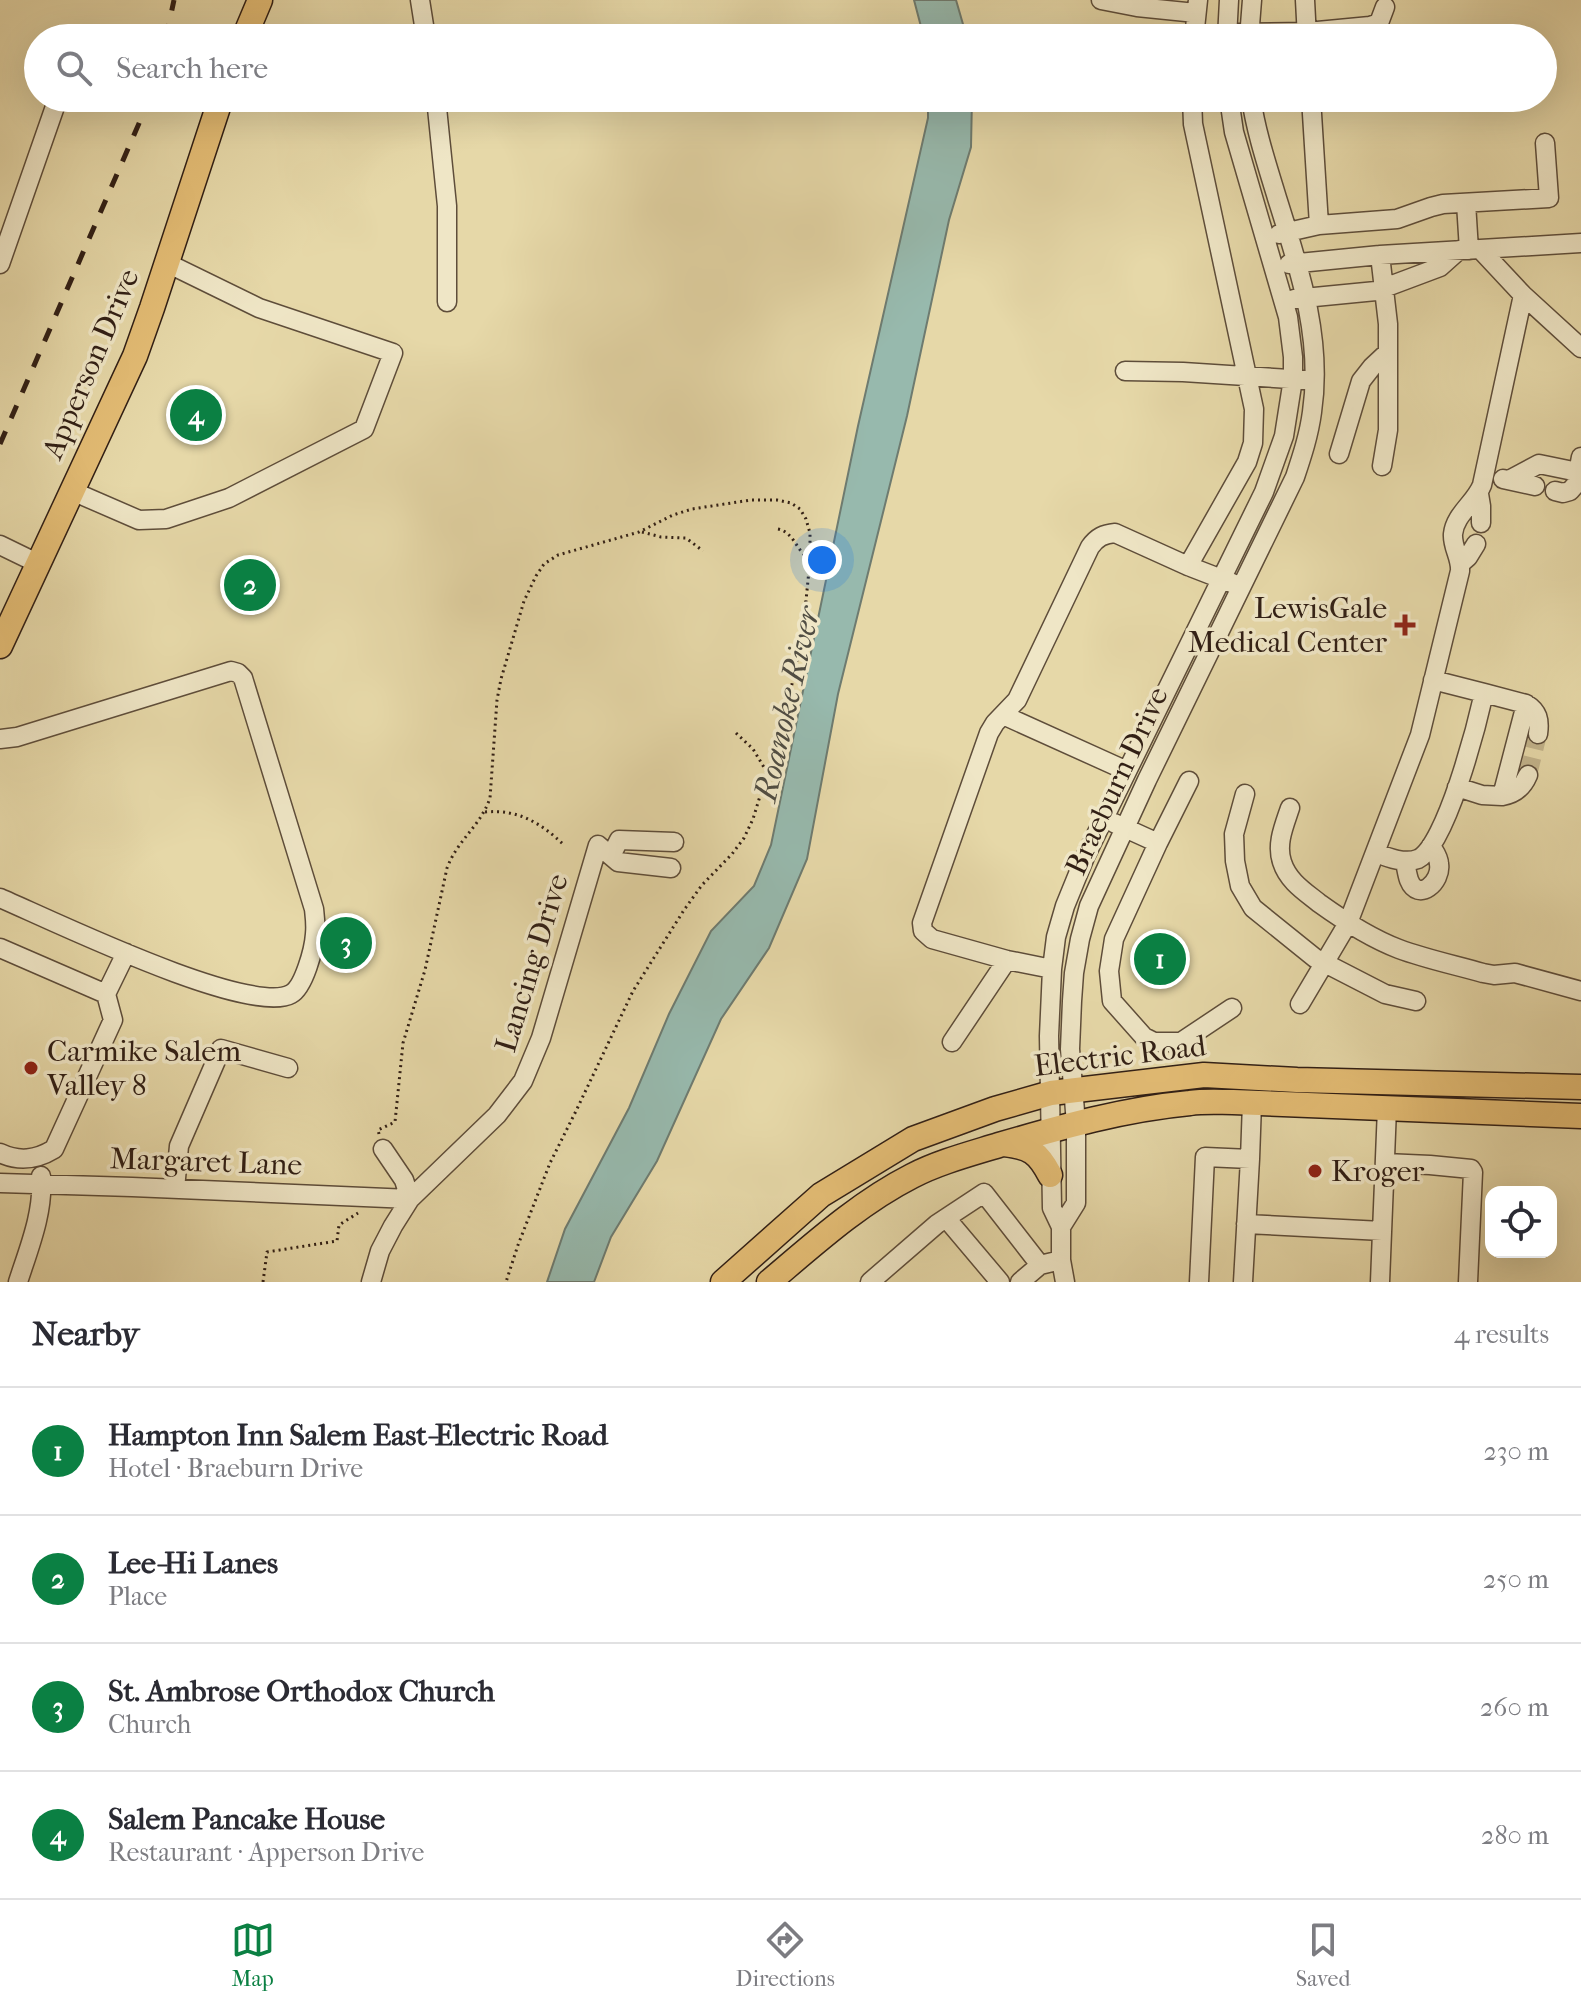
<!DOCTYPE html>
<meta charset="utf-8">
<style>
:root{--surface:#fff;--page:#f2f2f3;--text:#2b2b33;--muted:#7c7c81;--line:#e1e1e2;--accent:#0b8043}
body{margin:0;font-family:"IM FELL French Canon",serif;background:var(--page);color:var(--text)}
.controls{position:absolute;right:24px;bottom:24px;display:grid;overflow:hidden;border-radius:16px;box-shadow:0 8px 32px #0002}
.controls button{width:72px;height:72px;display:grid;place-items:center;padding:0;border:0;border-bottom:2px solid var(--line);background:var(--surface);color:var(--text);font:40px sans-serif}
.you{position:absolute;left:822px;top:560px;width:28px;height:28px;margin:-20px;border:6px solid #fff;border-radius:50%;background:#1a73e8;box-shadow:0 0 0 12px #1a73e833}
.badge{display:grid;place-items:center;width:52px;height:52px;border-radius:50%;background:var(--accent);color:#fff;font-size:26px;font-weight:700}
.pin{position:absolute;translate:-50% -50%;border:4px solid #fff;box-shadow:0 2px 8px #0006}
.list{margin:0;padding:0;list-style:none}
h2{display:flex;justify-content:space-between;align-items:center;height:104px;margin:0;padding:0 32px;font-size:34px}
h2 small{font-size:26px;font-weight:400;color:var(--muted)}
.list li{display:grid;grid-template-columns:52px 1fr auto;gap:24px;align-items:center;box-sizing:border-box;height:128px;padding:0 32px;border-top:2px solid var(--line)}
.list b{display:block;font-size:30px;white-space:nowrap}
.list p{margin:0;font-size:26px;white-space:nowrap;color:var(--muted)}
.list em{font-size:26px;font-style:normal;color:var(--muted)}
.icon{flex:none;width:44px;height:44px;fill:none;stroke:currentColor;stroke-width:2;stroke-linecap:round;stroke-linejoin:round}
.map{position:relative;flex:none;width:1581px;height:1282px;overflow:hidden}
.search{position:absolute;background:var(--surface);box-shadow:0 8px 32px #0002;left:24px;right:24px;top:24px;height:88px;display:flex;align-items:center;gap:20px;box-sizing:border-box;padding:0 28px;border-radius:44px;color:var(--muted);font-size:30px}
.sheet{height:616px;background:var(--surface)}
nav{display:flex;justify-content:space-around;align-items:center;box-sizing:border-box;height:112px;border-top:2px solid var(--line);background:var(--surface);font-size:22px;color:var(--muted)}
nav a{display:grid;justify-items:center;gap:4px}
nav .on{color:var(--accent)}
.map>svg:first-child{display:block}
.water{fill:#97b9ad;stroke:#6e7b70;stroke-width:2}
.lines{fill:none;stroke-linecap:round;stroke-linejoin:round}
.minor-tunnel{stroke:#c2b38b;stroke-width:18;stroke-dasharray:18 9;stroke-linecap:butt}
.minor-casing{stroke:#5e4d3a;stroke-width:21}
.major-casing{stroke:#311f15;stroke-width:27}
.path{stroke:#311f15;stroke-width:3;stroke-dasharray:2 4;stroke-linecap:butt}
.minor{stroke:#efe6c6;stroke-width:18}
.major{stroke:#e3bc74;stroke-width:24}
.rail{stroke:#311f15;stroke-width:5;stroke-dasharray:14 14;stroke-linecap:butt}
.poi-dot{fill:#8f2418;stroke:#efe6c6;stroke-width:3}
.labels{text-anchor:middle;dominant-baseline:central;stroke-width:7;stroke-linejoin:round;paint-order:stroke}
.street-label{font-size:30px;fill:#311f15;stroke:#efe6c6}
.poi-label{font-size:30px;fill:#311f15;stroke:#efe6c6;text-anchor:start}
.water-label{font-size:32px;font-style:italic;fill:#504d43;stroke:#efe6c6}
</style>
<div class="map">
<svg width="1581" height="1282" viewBox="0 0 1581 1282">
<rect width="100%" height="100%" fill="#e6d8a8"/>
<filter id="stains"><feTurbulence type="fractalNoise" baseFrequency=".0025" numOctaves="4"/><feColorMatrix values="0 0 0 0 .2 0 0 0 0 .09 0 0 0 0 .02 0 0 0 .5 -.17"/></filter>
<radialGradient id="worn" r=".72"><stop offset=".6" stop-color="#630" stop-opacity="0"/><stop offset="1" stop-color="#630" stop-opacity=".3"/></radialGradient>
<path class="water" d="M914 0H956L967 38H924Z
M928 98H972L971 147 949 220 907 416 838 694 807 859 769 948 721 1019 657 1161 611 1237 594 1282H547L565 1229 629 1108 669 1014 711 931 754 886 771 845 858 426 928 118Z"/>
<g class="lines">
<path class="minor-tunnel" d="M1528 775 1538 734"/>
<defs>
<path id="minor" d="M420 0 426 38
M1101 0 1137 7 1196 13
M1305 0 1307 38
M1228 33 1307 32 1370 26 1379 23 1385 7
M1194 38 1198 0
M1227 38 1229 0
M1249 38 1252 0
M436 98 447 206V302
M1311 98 1319 225
M1466 203 1469 250
M1279 234 1319 225 1397 219 1431 207 1443 204 1549 198 1545 143
M1480 249 1523 295 1581 348
M1380 255 1388 324V430L1382 466
M0 264 58 98
M1289 264 1380 255 1581 243
M1294 299 1376 291 1440 267 1459 250
M1125 371 1183 372 1305 380
M1339 454 1361 381 1372 367 1388 352
M1503 479 1535 486
M1509 480 1539 464 1578 472
M72 491 139 520 166 519 229 498 364 429 393 353 259 308 167 263
M1555 491 1563 493 1570 491 1576 484 1581 457
M1479 494 1481 506V523
M0 545 39 564
M1460 564 1468 557 1476 544
M1188 566 1247 462 1253 443 1254 409 1193 124 1192 98
M1526 704C1538 711 1540 720 1538 734
M1003 715 1127 771
M0 739 17 737 231 671 238 673 243 678 314 909C315 918 316 925 315 934 314 949 304 987 291 994 250 1017 49 919 0 898
M1457 787 1482 795 1502 796 1526 704 1484 693
M1245 794 1234 834 1235 861 1240 886 1253 908 1315 958 1385 994 1416 1001
M1502 796C1515 794 1523 787 1528 775
M1290 808C1284 826 1276 844 1282 862 1288 881 1304 891 1319 903 1344 921 1370 938 1399 949 1426 959 1455 965 1483 973L1494 975 1515 973 1581 991
M1114 823 1158 843 1189 781
M1158 843 1114 939 1109 971 1112 1001 1144 1037 1154 1042H1181L1232 1008
M1376 853C1389 858 1405 864 1418 859 1446 846 1477 724 1484 693L1433 680
M611 856 619 840 674 842
M1405 861C1406 867 1407 874 1409 880 1418 903 1442 882 1439 864 1439 857 1434 851 1431 846
M0 948 106 994 113 1020 54 1149C36 1160 19 1162 0 1153
M1052 969 1007 960 932 939 923 931 922 923 989 733 995 723 1017 700 1090 547C1097 537 1104 534 1115 533L1188 566 1232 583
M106 994 126 953
M1300 1004 1348 923 1420 735 1460 571C1461 558 1452 547 1453 534 1455 514 1475 503 1482 485L1523 295
M952 1042 1007 960
M1250 1159 1252 1103
M1385 1163 1430 1165 1471 1169 1473 1172 1468 1282
M0 1183 132 1187 410 1199 404 1180 383 1149
M175 1189 179 1146 221 1049 288 1068
M946 1218 1000 1282
M1246 1224 1382 1231
M1061 1227 1076 1203V1124L1070 1049 1072 1001 1074 973 1080 939 1089 906 1147 780 1295 477C1302 456 1309 435 1312 412 1323 338 1299 268 1277 198 1267 165 1256 132 1251 98
M18 1282C29 1248 44 1212 41 1176
M371 1282 380 1251 393 1226 410 1199 497 1115 523 1081 541 1038 598 845 618 862 671 868
M870 1282 937 1224 984 1193 1040 1265 1061 1260
M1020 1282 1040 1265
M1065 1282 1061 1260V1227L1052 1208 1049 1036 1052 969 1056 937 1065 906 1085 857 1264 492 1284 436 1293 379V357L1288 317 1234 132 1229 98
M1199 1282 1205 1157 1250 1159 1243 1282
M1380 1282 1387 1108"/>
<path id="major" d="M244 38 260 0
M0 646 135 356 152 308 221 98
M1004 1144C1030 1147 1038 1152 1050 1175
M723 1282 821 1195 913 1139 995 1109 1051 1093 1204 1075 1297 1080 1581 1087
M769 1282C814 1244 859 1203 912 1176 939 1162 970 1154 999 1145 1061 1127 1125 1109 1190 1103 1204 1101 1219 1102 1233 1102L1581 1116"/>
</defs>
<use href="#minor" class="minor-casing"/>
<use href="#major" class="major-casing"/>
<path class="path" d="M778 529C794 532 797 552 810 560
M642 532 661 537 686 538 703 551
M736 733 753 749 768 774
M485 812C518 809 541 823 564 845
M379 1134 378 1130 395 1122 403 1043 425 970 447 868C458 839 480 827 490 798L497 700 501 679 524 601 536 576 544 564 558 555 639 532 673 515 692 509 751 500H777L791 503 800 509 806 519 810 533V560L803 631 787 708 753 819 744 838 732 854 702 885 684 910 633 991 576 1111 550 1163 518 1245 506 1282
M263 1282 267 1252 337 1241 339 1225 358 1213"/>
<use href="#minor" class="minor"/>
<use href="#major" class="major"/>
<path class="rail" d="M166 38 174 0
M0 444 150 98"/>
</g>
<g class="poi-dot">
<path d="M1401 613h8v8h8v8h-8v8h-8v-8h-8v-8h8z"/>
<circle cx="31" cy="1068" r="8"/>
<circle cx="1315" cy="1171" r="8"/>
</g>
<g class="labels">
<g class="street-label">
<text transform="translate(91 364) rotate(-67)">Apperson Drive</text>
<text transform="translate(1117 781) rotate(-65)">Braeburn Drive</text>
<text transform="translate(532 963) rotate(-73)">Lancing Drive</text>
<text transform="translate(1120 1056) rotate(-7)">Electric Road</text>
<text transform="translate(206 1162) rotate(2)">Margaret Lane</text>
</g>
<g class="poi-label">
<text x="1387" y="608" text-anchor="end">LewisGale<tspan x="1387" dy="34">Medical Center</tspan></text>
<text x="47" y="1051">Carmike Salem<tspan x="47" dy="34">Valley 8</tspan></text>
<text x="1331" y="1171">Kroger</text>
</g>
<g class="water-label">
<text transform="translate(787 704) rotate(-77)">Roanoke River</text>
</g>
</g>
<rect width="100%" height="100%" filter="url(#stains)"/>
<rect width="100%" height="100%" fill="url(#worn)"/>
</svg>
<div class="controls">
<button><svg class="icon" aria-label="locate" viewBox="0 0 24 24"><circle cx="12" cy="12" r="6"/><path d="M12 2v4M12 18v4M2 12h4M18 12h4"/></svg></button>
</div>
<div class="you"></div>
<div class="pin badge" style="left:1160px;top:959px">1</div>
<div class="pin badge" style="left:250px;top:585px">2</div>
<div class="pin badge" style="left:346px;top:943px">3</div>
<div class="pin badge" style="left:196px;top:415px">4</div>
<div class="search"><svg class="icon" aria-label="search" viewBox="0 0 24 24"><circle cx="10" cy="10" r="6"/><path d="M15 15l6 6"/></svg>Search here</div>
</div>
<section class="sheet">
<h2>Nearby<small>4 results</small></h2>
<ul class="list">
<li><span class="badge">1</span><div><b>Hampton Inn Salem East-Electric Road</b><p>Hotel · Braeburn Drive</p></div><em>230 m</em></li>
<li><span class="badge">2</span><div><b>Lee-Hi Lanes</b><p>Place</p></div><em>250 m</em></li>
<li><span class="badge">3</span><div><b>St. Ambrose Orthodox Church</b><p>Church</p></div><em>260 m</em></li>
<li><span class="badge">4</span><div><b>Salem Pancake House</b><p>Restaurant · Apperson Drive</p></div><em>280 m</em></li>
</ul>
</section>
<nav>
<a class="on"><svg class="icon" aria-label="map" viewBox="0 0 24 24"><path d="M3 6l6-2 6 2 6-2v14l-6 2-6-2-6 2zM9 4v14M15 6v14"/></svg>Map</a>
<a><svg class="icon" aria-label="directions" viewBox="0 0 24 24"><path d="M12 3l9 9-9 9-9-9zM9 14v-3h6M13 9l2 2-2 2"/></svg>Directions</a>
<a><svg class="icon" aria-label="saved" viewBox="0 0 24 24"><path d="M7 4h10v16l-5-4-5 4z"/></svg>Saved</a>
</nav>
